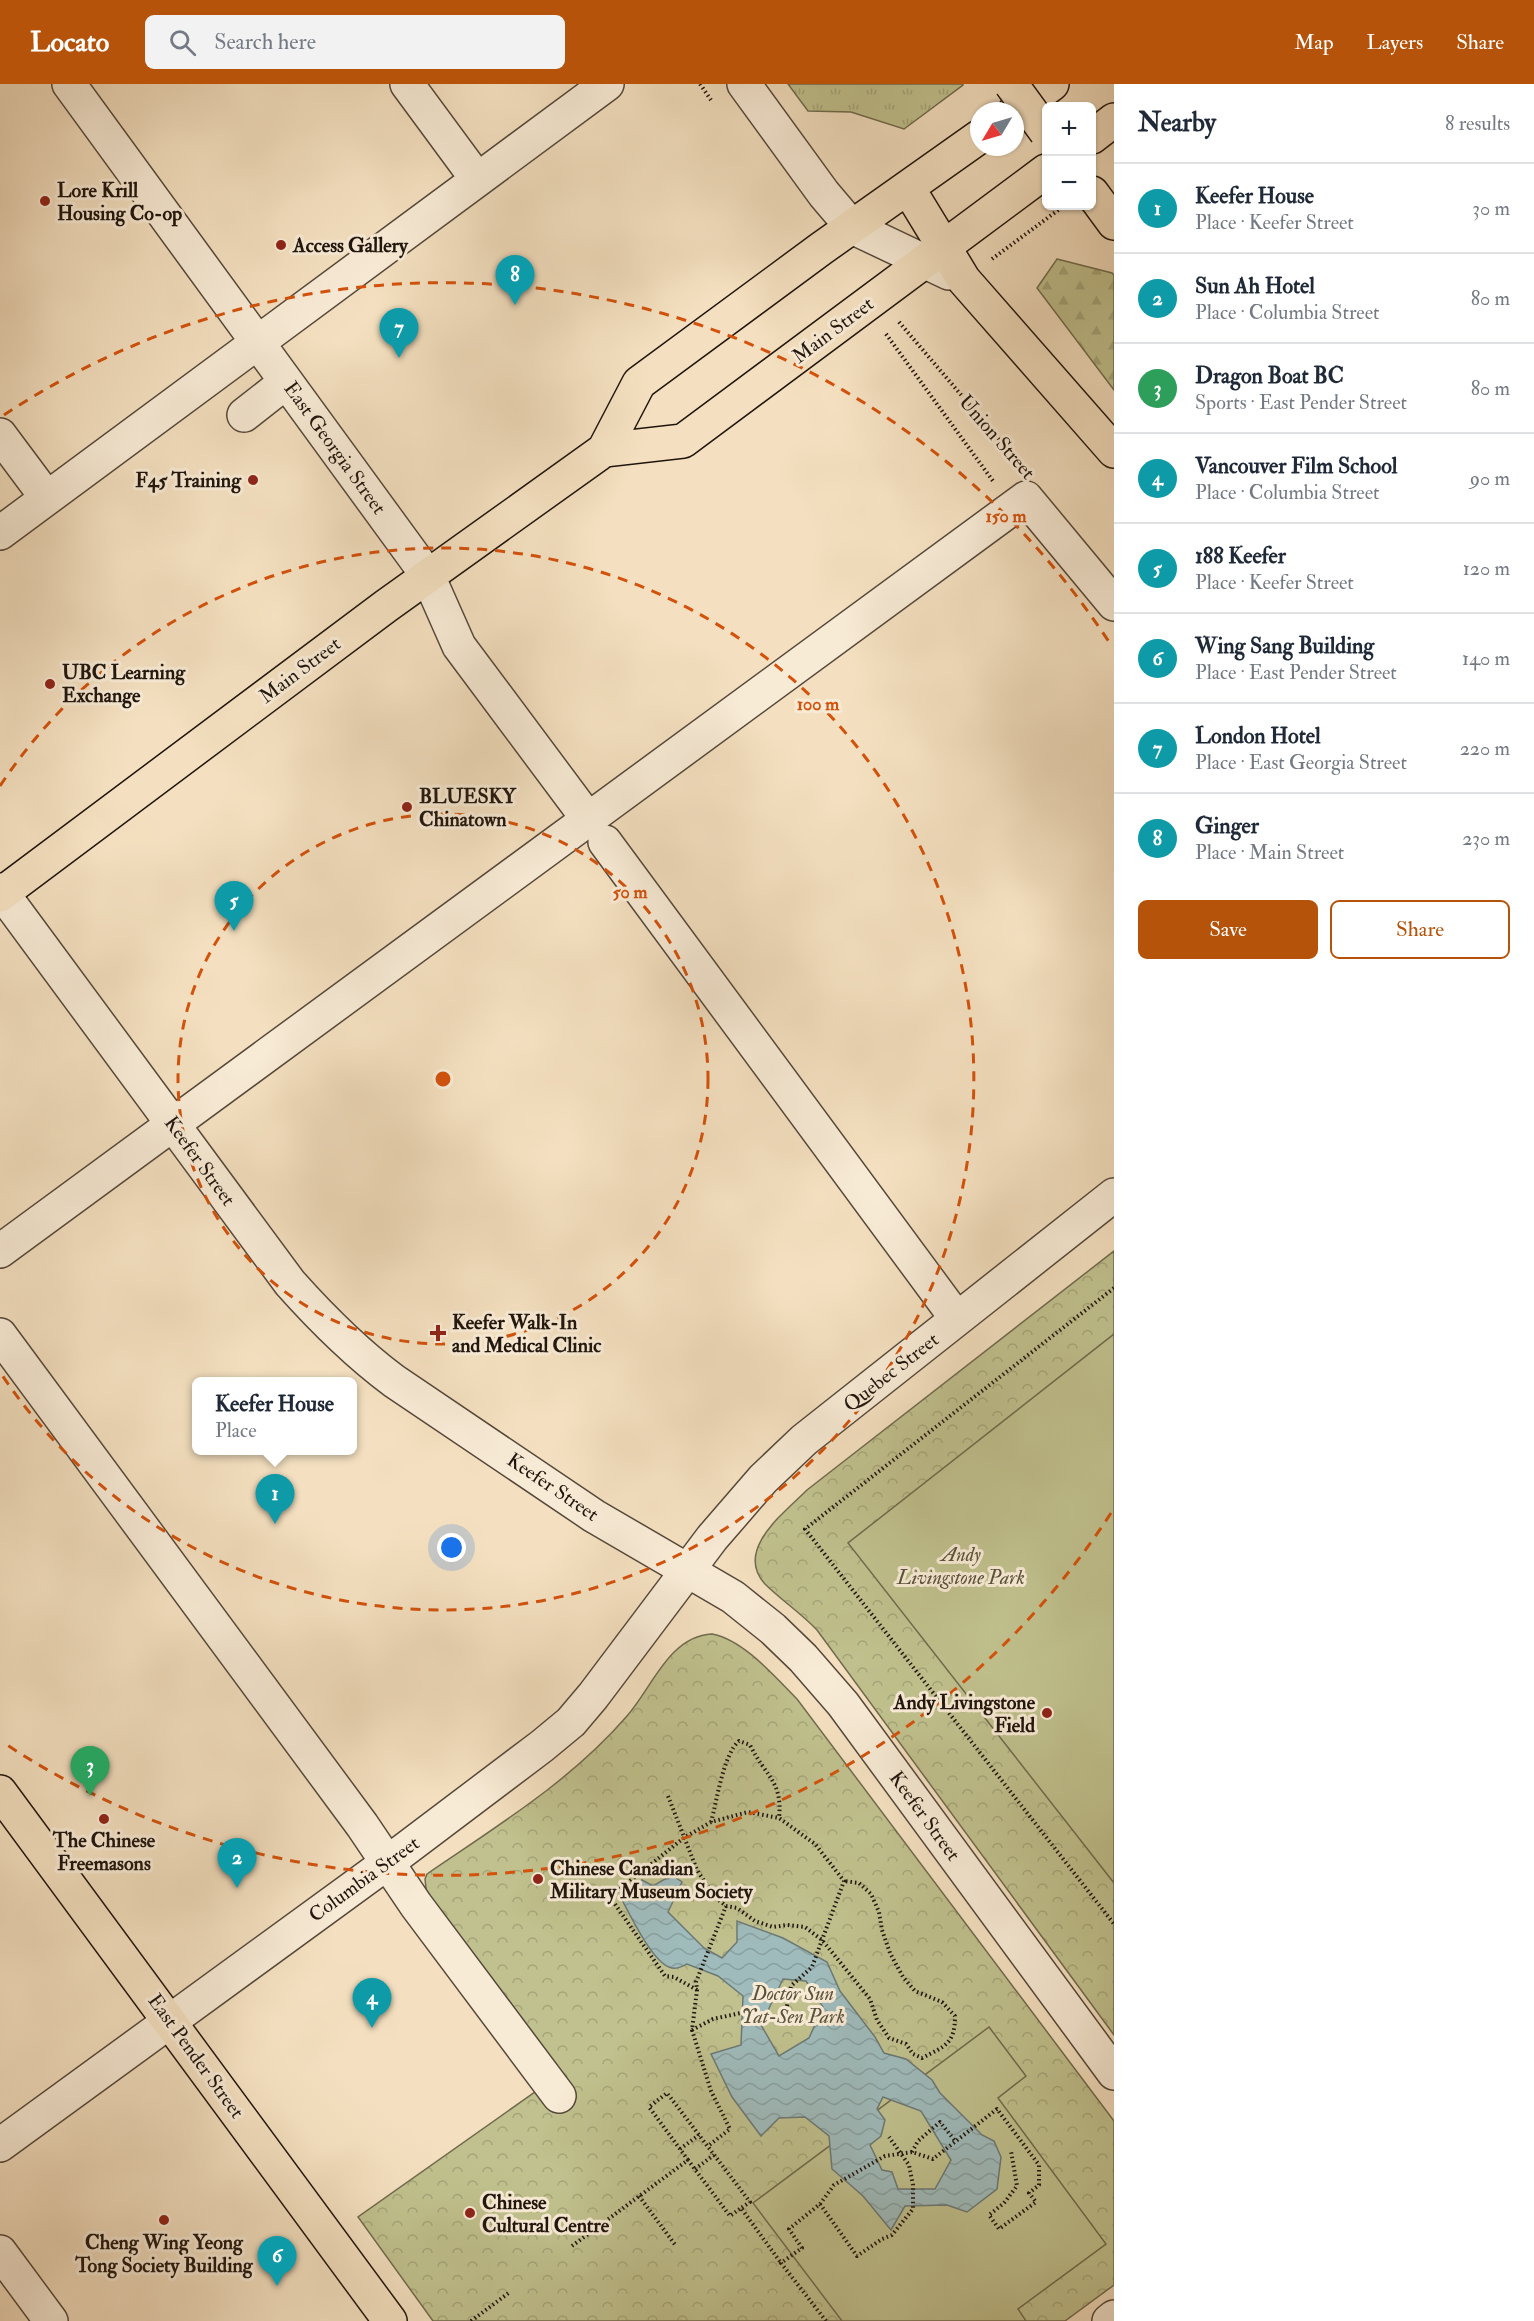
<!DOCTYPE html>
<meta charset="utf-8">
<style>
:root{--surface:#fff;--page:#f2f2f3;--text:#1f2937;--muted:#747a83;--line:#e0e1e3;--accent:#b45309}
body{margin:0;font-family:"IM FELL Double Pica",serif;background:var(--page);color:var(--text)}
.controls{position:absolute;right:18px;top:18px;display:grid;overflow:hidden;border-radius:9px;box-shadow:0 2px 4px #0004}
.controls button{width:54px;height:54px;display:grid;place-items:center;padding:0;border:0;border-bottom:2px solid var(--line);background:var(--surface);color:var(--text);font:30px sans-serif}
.compass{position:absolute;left:970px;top:18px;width:54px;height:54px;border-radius:50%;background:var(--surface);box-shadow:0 2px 4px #0004;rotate:232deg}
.you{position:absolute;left:452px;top:1464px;width:21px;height:21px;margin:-15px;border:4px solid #fff;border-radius:50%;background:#1a73e8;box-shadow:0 0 0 9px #1a73e833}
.badge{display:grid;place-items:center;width:39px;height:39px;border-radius:50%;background:var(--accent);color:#fff;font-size:20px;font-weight:700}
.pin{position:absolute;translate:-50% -50px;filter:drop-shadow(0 2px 3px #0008)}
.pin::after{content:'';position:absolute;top:32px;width:21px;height:18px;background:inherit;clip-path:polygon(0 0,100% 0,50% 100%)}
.popup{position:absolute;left:192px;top:1293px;width:165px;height:78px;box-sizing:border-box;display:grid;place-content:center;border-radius:9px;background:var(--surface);filter:drop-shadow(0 2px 4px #0005);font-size:20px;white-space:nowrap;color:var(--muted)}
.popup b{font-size:22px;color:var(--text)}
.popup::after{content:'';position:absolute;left:50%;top:100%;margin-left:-12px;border:12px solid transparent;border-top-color:var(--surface)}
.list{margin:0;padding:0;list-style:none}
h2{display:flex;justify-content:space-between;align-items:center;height:78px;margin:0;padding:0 24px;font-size:26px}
h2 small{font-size:20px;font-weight:400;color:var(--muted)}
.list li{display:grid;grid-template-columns:39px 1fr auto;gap:18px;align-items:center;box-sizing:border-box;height:90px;padding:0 24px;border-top:2px solid var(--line)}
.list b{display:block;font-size:22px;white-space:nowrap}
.list p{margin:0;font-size:20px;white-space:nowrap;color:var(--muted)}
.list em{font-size:20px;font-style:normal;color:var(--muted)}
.actions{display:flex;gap:12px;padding:18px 24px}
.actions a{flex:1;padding:14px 0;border:2px solid var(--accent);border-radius:9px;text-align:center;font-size:21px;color:var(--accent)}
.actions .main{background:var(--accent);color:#fff}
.icon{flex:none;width:33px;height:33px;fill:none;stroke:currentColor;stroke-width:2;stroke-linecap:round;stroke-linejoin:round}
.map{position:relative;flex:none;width:1114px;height:2237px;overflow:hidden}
header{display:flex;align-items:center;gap:36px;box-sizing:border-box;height:84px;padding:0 30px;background:var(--accent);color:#fff}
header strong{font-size:28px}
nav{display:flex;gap:33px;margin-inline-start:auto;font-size:21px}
.search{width:420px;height:54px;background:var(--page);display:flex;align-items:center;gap:15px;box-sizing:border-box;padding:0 21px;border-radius:9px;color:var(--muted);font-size:22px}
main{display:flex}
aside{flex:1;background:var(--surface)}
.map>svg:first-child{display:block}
.grass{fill:url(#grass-tufts);stroke:#706b4e;stroke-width:1.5}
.forest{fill:url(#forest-firs);stroke:#706b4e;stroke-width:1.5}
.park{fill:url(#park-crowns);stroke:#706b4e;stroke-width:1.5}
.garden{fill:#c0c18e;stroke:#706b4e;stroke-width:1.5}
.water{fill:url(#water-waves);stroke:#6c7975;stroke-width:1.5;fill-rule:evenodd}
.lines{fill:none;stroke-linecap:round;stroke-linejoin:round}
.minor-casing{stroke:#55483a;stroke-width:36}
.major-casing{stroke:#20150d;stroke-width:36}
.path{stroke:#20150d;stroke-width:4;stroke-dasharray:1.5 3;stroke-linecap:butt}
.minor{stroke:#f8ebd6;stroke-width:33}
.major{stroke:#f4e0c0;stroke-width:33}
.major-bridge-casing{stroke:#20150d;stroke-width:36;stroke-linecap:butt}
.major-bridge{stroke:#f4e0c0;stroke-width:33}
.ring{fill:none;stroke:#d4520c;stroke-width:3;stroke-dasharray:10 8}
.poi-dot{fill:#8f2418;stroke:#f8ebd6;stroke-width:2}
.labels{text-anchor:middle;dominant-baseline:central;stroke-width:6;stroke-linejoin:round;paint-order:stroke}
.poi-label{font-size:20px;font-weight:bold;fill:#20150d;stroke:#f8ebd6;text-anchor:start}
.street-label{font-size:20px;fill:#20150d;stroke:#f8ebd6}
.park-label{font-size:20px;font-style:italic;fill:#58513a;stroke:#f8ebd6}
.centre{fill:#d4520c;stroke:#f8ebd6;stroke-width:3}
.ring-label{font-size:18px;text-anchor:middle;font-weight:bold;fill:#d4520c;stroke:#f8ebd6;stroke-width:6;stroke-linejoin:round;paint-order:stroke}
</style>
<header>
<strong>Locato</strong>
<div class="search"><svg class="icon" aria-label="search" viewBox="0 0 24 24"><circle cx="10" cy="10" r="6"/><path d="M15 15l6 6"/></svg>Search here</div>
<nav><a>Map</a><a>Layers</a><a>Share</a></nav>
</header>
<main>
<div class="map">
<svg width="1114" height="2237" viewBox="0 0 1114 2237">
<defs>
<pattern id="grass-tufts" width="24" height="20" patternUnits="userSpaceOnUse" patternTransform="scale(1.5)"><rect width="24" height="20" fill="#c0c18e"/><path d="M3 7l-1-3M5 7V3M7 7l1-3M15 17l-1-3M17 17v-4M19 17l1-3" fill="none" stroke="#a5a579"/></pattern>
<pattern id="forest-firs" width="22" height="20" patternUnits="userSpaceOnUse" patternTransform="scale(1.5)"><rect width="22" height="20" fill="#c0c18e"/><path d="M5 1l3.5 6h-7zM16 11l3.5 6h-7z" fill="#a5a579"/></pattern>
<pattern id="park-crowns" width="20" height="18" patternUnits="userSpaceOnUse" patternTransform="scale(1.5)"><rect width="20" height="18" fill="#c0c18e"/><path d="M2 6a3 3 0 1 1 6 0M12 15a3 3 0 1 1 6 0" fill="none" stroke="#a5a579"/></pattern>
<pattern id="water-waves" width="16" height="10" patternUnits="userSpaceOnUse" patternTransform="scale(1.5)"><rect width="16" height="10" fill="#9fbbbb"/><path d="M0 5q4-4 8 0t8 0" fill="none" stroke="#89a0a0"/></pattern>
</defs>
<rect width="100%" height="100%" fill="#f4e0c0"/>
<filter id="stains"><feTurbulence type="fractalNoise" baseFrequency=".00333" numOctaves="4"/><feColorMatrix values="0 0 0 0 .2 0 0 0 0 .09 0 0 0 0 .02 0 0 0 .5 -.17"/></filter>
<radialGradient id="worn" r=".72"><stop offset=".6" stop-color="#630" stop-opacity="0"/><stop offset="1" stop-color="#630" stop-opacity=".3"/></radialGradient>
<path class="grass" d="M788 0H963V1L904 45 851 28 808 27Z"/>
<path class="forest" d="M1057 175 1112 189 1114 191V306L1037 204Z"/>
<path class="park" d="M1114 1167V1951L817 1546C801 1529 781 1516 765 1500 734 1466 784 1429 807 1406Z
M712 1550C744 1556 775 1593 797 1615L1114 2037V2201L1065 2237H433L358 2133 549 1998 427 1813 425 1795 427 1790C497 1742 571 1697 627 1632 652 1604 669 1552 712 1550Z"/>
<path class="garden" d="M1114 1250V1799L848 1459Z
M989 1943 1026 1992 998 2014 1106 2160 1018 2225 1026 2237H842L753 2119Z"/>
<path class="water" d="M672 1791 682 1798 668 1828 704 1864 722 1874 737 1858V1837L783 1854 827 1878 840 1907 875 1953 884 1969 906 1975 932 1996 940 2009 982 2051 994 2057 1001 2073 997 2105 967 2128 947 2121 905 2122 891 2146 863 2112 832 2085 829 2052 805 2033 779 2034 761 2052 732 2013 711 1970 741 1961 743 1912 718 1892 687 1880C681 1883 676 1886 669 1883 652 1877 630 1831 621 1814L642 1796 653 1802ZM783 1895 806 1897 823 1923 809 1954 779 1972 761 1941ZM883 2013 921 2027 951 2076 935 2105H898L892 2088 882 2086 870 2061 881 2052 885 2036 877 2025Z"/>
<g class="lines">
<defs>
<path id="minor" d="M69 0 428 492 459 562 588 735
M407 0 477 95
M744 0 824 110 852 143 949 189
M244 331 286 298
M0 351 47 414
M0 449 607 0
M605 758 957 1235
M0 806 290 1199C323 1236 355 1268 394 1297L594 1432 733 1513 773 1545 803 1574 843 1620 1114 1989
M0 1167 1026 414 1114 520
M0 1251 362 1741 416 1821 559 2012
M0 2061 387 1779 542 1662 571 1638 593 1612 712 1454 763 1395 804 1356 1114 1111
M0 2168 51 2237
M1109 2237 1114 2233"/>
<path id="major" d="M1015 27 1052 0
M1092 53 1114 36
M908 104 964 196 1114 367
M1092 109 1114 139
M604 366 683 357 1046 87
M0 811 386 522 604 366 639 299 822 164 979 53
M0 1708 390 2237"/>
</defs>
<use href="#minor" class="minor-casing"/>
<use href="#major" class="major-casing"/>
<path class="path" d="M700 0 711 16
M992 175 1061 124
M899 238 1020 380
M886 250 993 397
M1114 1204 805 1445 1114 1840
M668 1712 697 1786 714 1812 726 1822 737 1824 755 1837 773 1843 787 1841 805 1843 822 1856 870 1915 877 1936 889 1954 906 1960 913 1970 922 1974C945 1962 955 1960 955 1932L942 1918 915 1907 903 1893 890 1869 882 1846 879 1828 871 1810 859 1799 844 1797
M711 1738C717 1717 723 1671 739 1657L750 1661C765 1692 783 1697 779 1734
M697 1906 674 1893 665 1892 610 1813 685 1753 711 1738 748 1728 779 1734 815 1760 844 1797 812 1883 791 1902 784 1937 750 1927 713 1935 692 1946 697 1906 696 1898 726 1822
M692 1946 711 2007 730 2045 708 2062
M680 2065 699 2051
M912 2068 918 2057 940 2038 956 2058
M688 2076 649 2023 667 2009 750 2118 741 2124
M695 2085 714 2071
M639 2112 676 2162
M820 2120 857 2172 882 2155 892 2151 913 2125V2101L909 2081 889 2053
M572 2162 688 2076 730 2132 741 2124 781 2179
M471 2237 510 2208
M826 2237 781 2179 802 2164 789 2145 820 2120 834 2101 885 2072 912 2068 933 2075 997 2025 1039 2081V2101L1029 2109 1036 2118 999 2145 989 2131 1004 2119 1017 2102 1011 2067"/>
<use href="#minor" class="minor"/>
<use href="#major" class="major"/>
<defs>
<path id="major-bridge" d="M1011 0 1046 48"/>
</defs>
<use href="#major-bridge" class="major-bridge-casing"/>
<use href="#major-bridge" class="major-bridge"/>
</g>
<g class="ring">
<circle cx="443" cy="995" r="265"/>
<path d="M0 702A531 531 0 1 1 0 1288"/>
<path d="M1111 1429A796 796 0 0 1 4 1659M4 331A796 796 0 0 1 1111 561"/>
</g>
<g class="poi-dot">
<circle cx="45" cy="117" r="6"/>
<circle cx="281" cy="161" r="6"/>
<circle cx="253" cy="396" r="6"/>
<circle cx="50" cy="600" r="6"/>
<circle cx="407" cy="723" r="6"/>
<path d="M435 1240h6v6h6v6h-6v6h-6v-6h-6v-6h6z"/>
<circle cx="1047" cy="1629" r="6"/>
<circle cx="104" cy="1735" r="6"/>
<circle cx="538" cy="1795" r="6"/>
<circle cx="470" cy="2129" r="6"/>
<circle cx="164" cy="2136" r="6"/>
</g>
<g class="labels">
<g class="poi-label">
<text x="57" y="106">Lore Krill<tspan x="57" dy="23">Housing Co-op</tspan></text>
<text x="293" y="161">Access Gallery</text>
<text x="241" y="396" text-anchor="end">F45 Training</text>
<text x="62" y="588">UBC Learning<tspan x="62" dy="23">Exchange</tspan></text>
<text x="419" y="712">BLUESKY<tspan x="419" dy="23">Chinatown</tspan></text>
<text x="452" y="1238">Keefer Walk-In<tspan x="452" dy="23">and Medical Clinic</tspan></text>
<text x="1035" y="1618" text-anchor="end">Andy Livingstone<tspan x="1035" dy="23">Field</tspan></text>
<text x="104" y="1756" text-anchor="middle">The Chinese<tspan x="104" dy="23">Freemasons</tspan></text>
<text x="550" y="1784">Chinese Canadian<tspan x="550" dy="23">Military Museum Society</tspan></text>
<text x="482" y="2118">Chinese<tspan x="482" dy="23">Cultural Centre</tspan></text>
<text x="164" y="2158" text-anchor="middle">Cheng Wing Yeong<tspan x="164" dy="23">Tong Society Building</tspan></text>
</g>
<g class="street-label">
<text transform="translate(833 246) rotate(-37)">Main Street</text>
<text transform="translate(997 353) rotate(49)">Union Street</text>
<text transform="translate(335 364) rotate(54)">East Georgia Street</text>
<text transform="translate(300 586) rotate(-37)">Main Street</text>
<text transform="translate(200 1077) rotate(54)">Keefer Street</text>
<text transform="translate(891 1288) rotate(-38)">Quebec Street</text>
<text transform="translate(553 1403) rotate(34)">Keefer Street</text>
<text transform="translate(925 1732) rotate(54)">Keefer Street</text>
<text transform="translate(364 1795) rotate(-36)">Columbia Street</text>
<text transform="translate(196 1972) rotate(54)">East Pender Street</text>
</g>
<g class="park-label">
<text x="961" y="1470">Andy<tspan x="961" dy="23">Livingstone Park</tspan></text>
<text x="793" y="1909">Doctor Sun<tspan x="793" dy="23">Yat-Sen Park</tspan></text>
</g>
</g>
<circle cx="443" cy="995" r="9" class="centre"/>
<g class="ring-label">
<text x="1006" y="438">150 m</text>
<text x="818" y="626">100 m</text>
<text x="630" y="814">50 m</text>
</g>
<rect width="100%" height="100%" filter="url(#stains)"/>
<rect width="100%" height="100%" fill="url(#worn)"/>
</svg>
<div class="controls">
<button>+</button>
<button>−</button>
</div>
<svg class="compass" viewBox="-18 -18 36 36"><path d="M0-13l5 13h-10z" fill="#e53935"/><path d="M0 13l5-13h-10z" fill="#747a83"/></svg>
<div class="you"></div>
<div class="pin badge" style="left:275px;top:1440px;background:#0f9aa8">1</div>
<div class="popup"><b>Keefer House</b>Place</div>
<div class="pin badge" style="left:237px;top:1804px;background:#0f9aa8">2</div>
<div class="pin badge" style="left:90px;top:1712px;background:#2e9e5b">3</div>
<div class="pin badge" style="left:372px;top:1944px;background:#0f9aa8">4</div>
<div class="pin badge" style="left:234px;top:847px;background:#0f9aa8">5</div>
<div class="pin badge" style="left:277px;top:2202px;background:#0f9aa8">6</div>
<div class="pin badge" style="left:399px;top:274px;background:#0f9aa8">7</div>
<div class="pin badge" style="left:515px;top:221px;background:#0f9aa8">8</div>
</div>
<aside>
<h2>Nearby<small>8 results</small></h2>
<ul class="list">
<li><span class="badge" style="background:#0f9aa8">1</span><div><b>Keefer House</b><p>Place · Keefer Street</p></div><em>30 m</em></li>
<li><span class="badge" style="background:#0f9aa8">2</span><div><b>Sun Ah Hotel</b><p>Place · Columbia Street</p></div><em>80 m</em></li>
<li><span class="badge" style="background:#2e9e5b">3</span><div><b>Dragon Boat BC</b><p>Sports · East Pender Street</p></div><em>80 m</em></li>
<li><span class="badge" style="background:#0f9aa8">4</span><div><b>Vancouver Film School</b><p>Place · Columbia Street</p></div><em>90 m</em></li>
<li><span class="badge" style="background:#0f9aa8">5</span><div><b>188 Keefer</b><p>Place · Keefer Street</p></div><em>120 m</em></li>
<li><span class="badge" style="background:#0f9aa8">6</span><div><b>Wing Sang Building</b><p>Place · East Pender Street</p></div><em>140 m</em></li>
<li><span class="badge" style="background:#0f9aa8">7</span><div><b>London Hotel</b><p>Place · East Georgia Street</p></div><em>220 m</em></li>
<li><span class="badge" style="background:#0f9aa8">8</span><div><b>Ginger</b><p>Place · Main Street</p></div><em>230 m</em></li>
</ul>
<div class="actions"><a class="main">Save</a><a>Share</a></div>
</aside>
</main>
